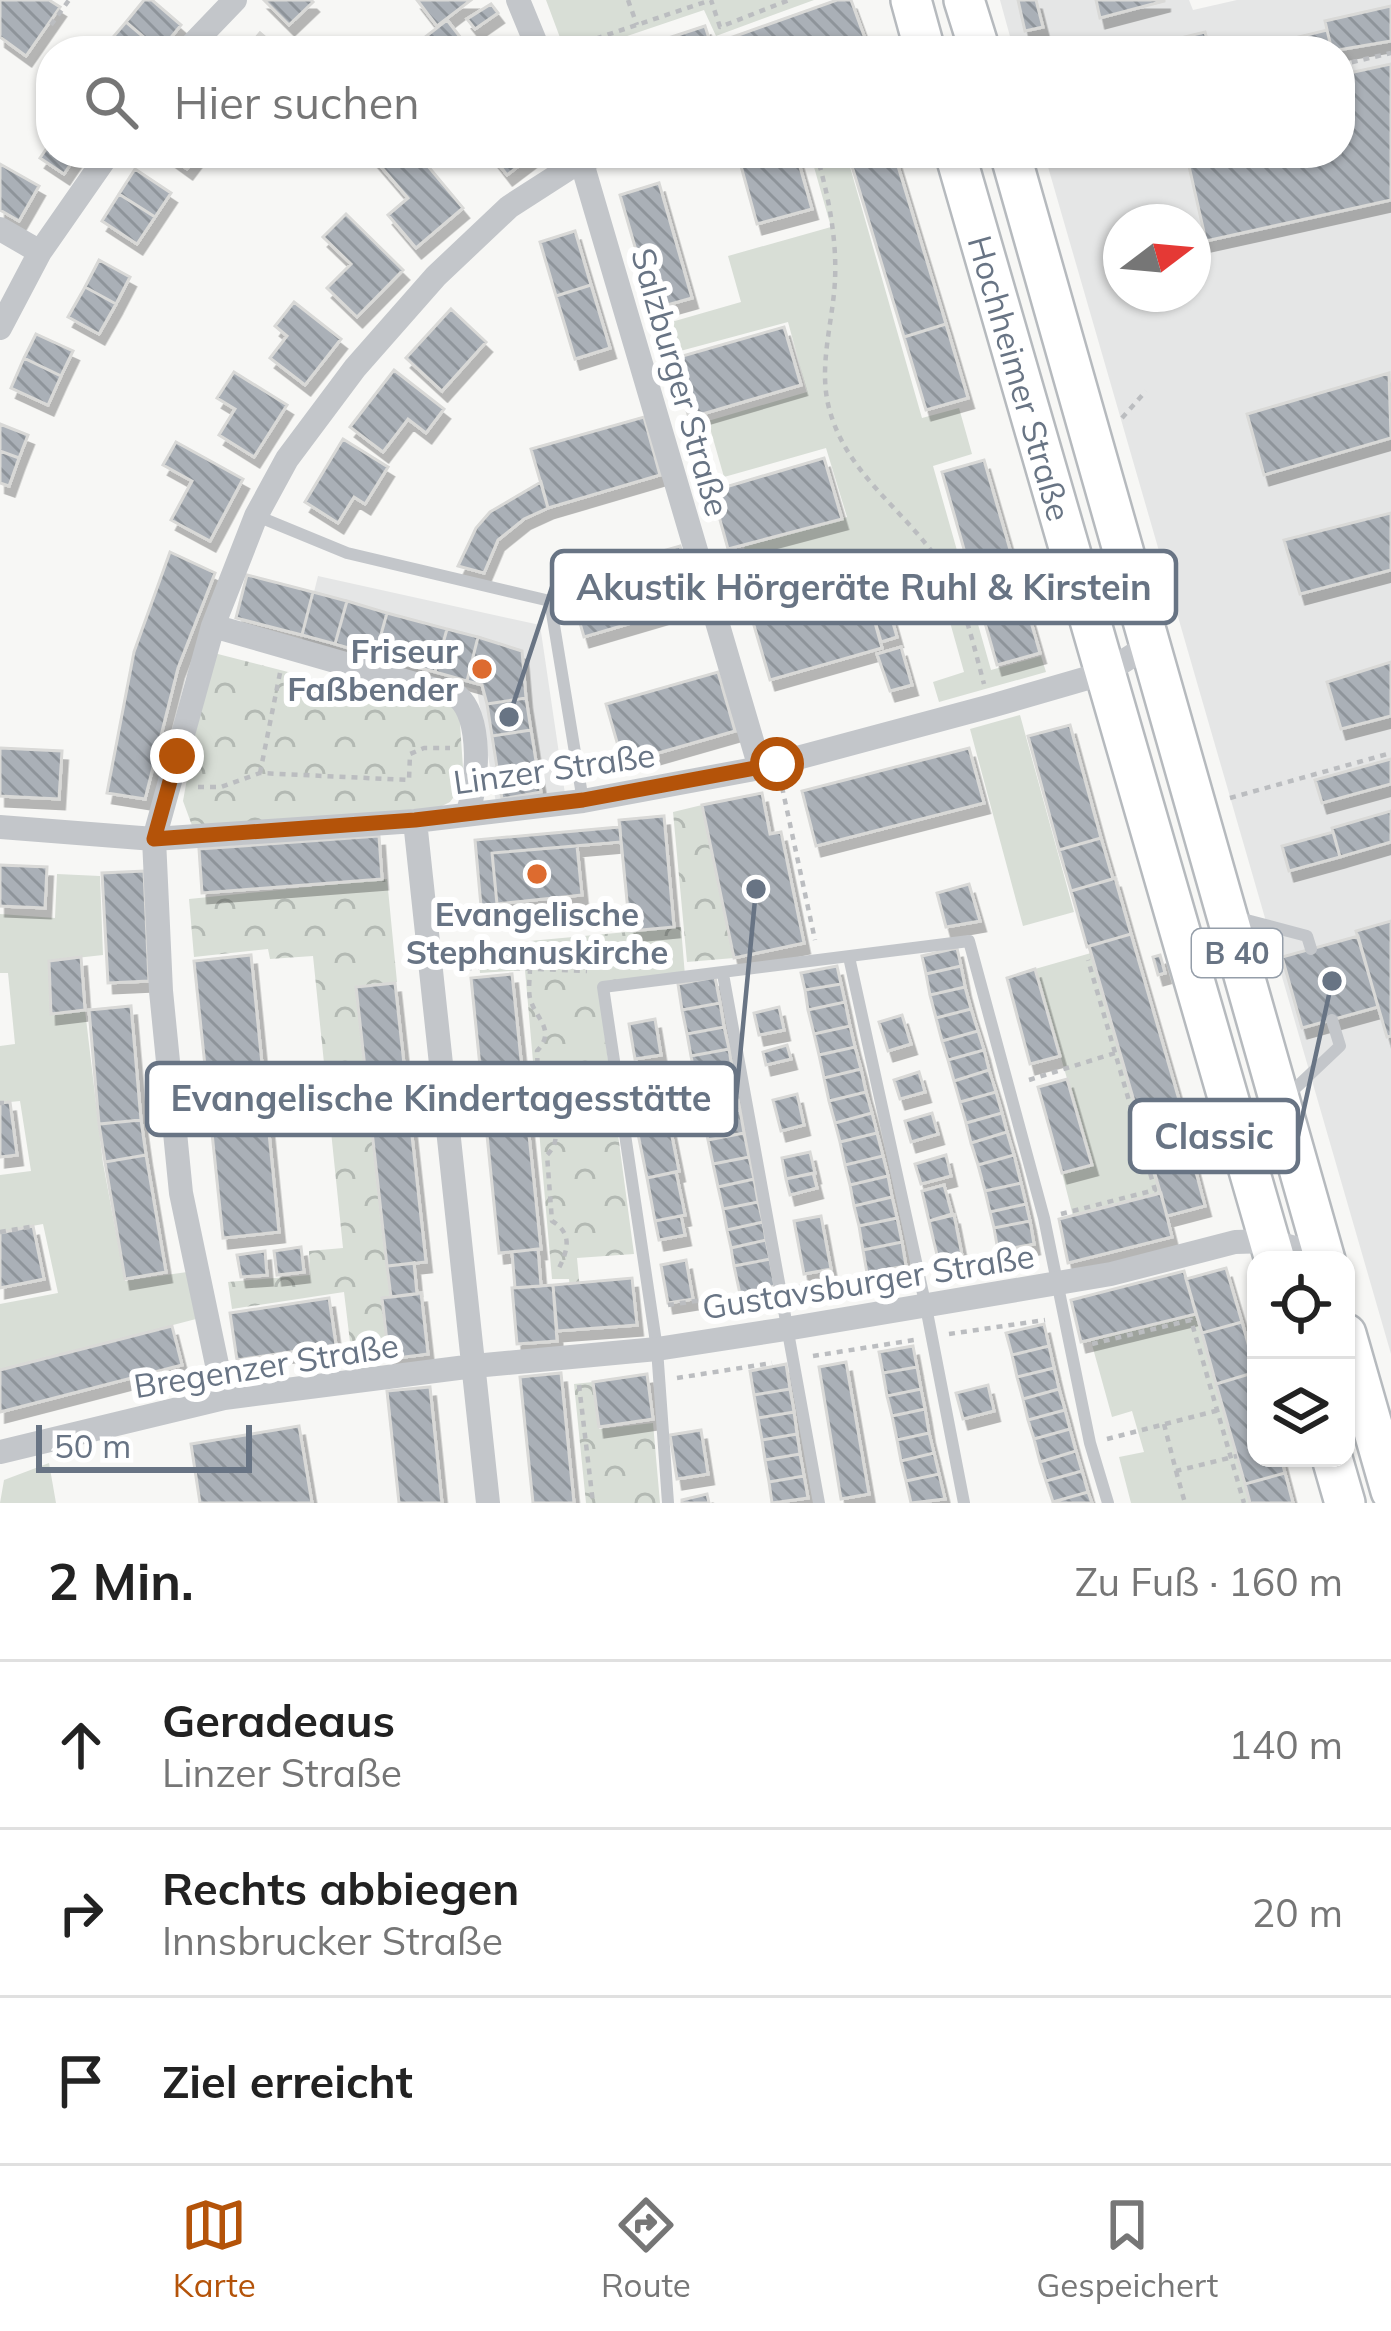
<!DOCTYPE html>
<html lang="de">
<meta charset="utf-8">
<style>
:root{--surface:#fff;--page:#f6f6f6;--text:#222;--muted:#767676;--line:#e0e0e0;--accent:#b45309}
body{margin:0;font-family:Mulish,sans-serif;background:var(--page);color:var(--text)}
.controls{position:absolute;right:36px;bottom:36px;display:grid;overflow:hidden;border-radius:24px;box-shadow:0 3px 9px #0004}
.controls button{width:108px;height:108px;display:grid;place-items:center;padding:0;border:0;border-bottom:3px solid var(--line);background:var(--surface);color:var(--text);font:60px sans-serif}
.compass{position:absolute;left:1103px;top:204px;width:108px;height:108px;border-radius:50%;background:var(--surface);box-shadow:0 3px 9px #0004;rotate:74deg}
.scale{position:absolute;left:36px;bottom:30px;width:216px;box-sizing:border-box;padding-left:12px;border:6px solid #687484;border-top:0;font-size:33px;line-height:42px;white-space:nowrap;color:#687484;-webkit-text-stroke:9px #fff;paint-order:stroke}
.stop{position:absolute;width:36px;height:36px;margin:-27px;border:9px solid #b45309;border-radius:50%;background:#fff}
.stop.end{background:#b45309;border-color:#fff;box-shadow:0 3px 12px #0008}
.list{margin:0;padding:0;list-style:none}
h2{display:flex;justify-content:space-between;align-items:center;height:156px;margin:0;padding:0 48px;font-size:51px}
h2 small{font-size:39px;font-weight:400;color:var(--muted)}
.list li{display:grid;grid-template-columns:78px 1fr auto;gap:36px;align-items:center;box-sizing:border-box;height:168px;padding:0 48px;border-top:3px solid var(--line)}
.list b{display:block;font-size:45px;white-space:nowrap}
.list p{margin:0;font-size:39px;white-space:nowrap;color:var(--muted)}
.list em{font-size:39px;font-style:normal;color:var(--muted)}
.icon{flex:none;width:66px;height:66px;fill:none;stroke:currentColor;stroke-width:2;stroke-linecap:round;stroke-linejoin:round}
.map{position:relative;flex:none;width:1391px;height:1503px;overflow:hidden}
.search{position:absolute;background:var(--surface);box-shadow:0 3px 9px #0004;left:36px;right:36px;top:36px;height:132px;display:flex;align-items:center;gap:30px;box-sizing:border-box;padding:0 42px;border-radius:48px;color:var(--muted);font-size:45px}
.sheet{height:660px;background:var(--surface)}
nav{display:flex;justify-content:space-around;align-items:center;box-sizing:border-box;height:168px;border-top:3px solid var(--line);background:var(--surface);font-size:33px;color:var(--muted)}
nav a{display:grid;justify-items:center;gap:6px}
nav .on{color:var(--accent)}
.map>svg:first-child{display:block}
.built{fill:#e5e6e6;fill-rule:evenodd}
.park{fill:url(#park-crowns)}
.garden{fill:#d8ded6}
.building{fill:url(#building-back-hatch);stroke:#d9d9d7;stroke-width:3;filter:url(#shadow)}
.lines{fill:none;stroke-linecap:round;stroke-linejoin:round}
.primary-casing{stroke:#b6babe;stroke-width:44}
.path{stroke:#bbbdc0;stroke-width:4.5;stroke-dasharray:6 6;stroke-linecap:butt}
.lane{stroke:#c3c6ca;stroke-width:12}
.street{stroke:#c3c6ca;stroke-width:24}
.primary{stroke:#fff;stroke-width:39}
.route{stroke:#b45309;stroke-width:15}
.poi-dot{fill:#dd6b2f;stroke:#fff;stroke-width:4.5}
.labels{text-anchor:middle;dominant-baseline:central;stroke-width:12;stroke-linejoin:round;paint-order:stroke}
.shield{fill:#fff;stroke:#959ea9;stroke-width:3}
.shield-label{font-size:30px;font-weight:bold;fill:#687484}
.street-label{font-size:33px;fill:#687484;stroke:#fff}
.poi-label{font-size:33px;font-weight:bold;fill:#687484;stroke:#fff;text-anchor:end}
.leader{fill:none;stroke:#687484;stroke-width:4.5}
.callout-dot{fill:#687484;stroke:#fff;stroke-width:4.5}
.callout{fill:#fff;stroke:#687484;stroke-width:4.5}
.callout-label{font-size:36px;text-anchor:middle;font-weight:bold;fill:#687484}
</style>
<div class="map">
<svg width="1391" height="1503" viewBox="0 0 1391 1503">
<defs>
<pattern id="park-crowns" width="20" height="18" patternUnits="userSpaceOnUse" patternTransform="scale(3)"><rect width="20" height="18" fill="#d8ded6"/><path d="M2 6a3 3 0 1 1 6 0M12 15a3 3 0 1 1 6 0" fill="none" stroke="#b3b9b3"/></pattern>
<pattern id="building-back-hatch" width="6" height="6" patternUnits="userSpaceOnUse" patternTransform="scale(3)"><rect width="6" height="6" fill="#aab0b7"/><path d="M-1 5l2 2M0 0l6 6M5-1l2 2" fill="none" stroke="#8e949a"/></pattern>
<filter id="shadow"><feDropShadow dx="5.5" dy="10" stdDeviation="0" flood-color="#0004"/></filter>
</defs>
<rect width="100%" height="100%" fill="#f7f7f5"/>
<path class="built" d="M1000 0H1189L1193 10 1237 0H1391V1354L1044 153H1340V51H1014ZM1121 222H1193V294H1121Z
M318 576 540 625 565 794 496 803 477 690 302 640Z"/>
<path class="park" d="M210 652 374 694 459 708 464 783 450 802 440 807 194 831 183 801Z
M702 805 734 958 687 962 673 812Z
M387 879 397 982 357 986 390 1298 382 1300 386 1339 350 1342 344 1292 232 1309 228 1282 310 1275 309 1251 343 1248 313 956 270 959 268 949 194 957 189 899Z
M681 927 685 976 598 985 634 1254 577 1258 583 1322 573 1323 569 1279H552L525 970 480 973 477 946Z
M593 1382 599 1429 653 1423 660 1503H586L574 1384Z"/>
<path class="garden" d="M546 0H814L716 36 704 10 583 51H565Z
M810 153H846L922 418 959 408 972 454 933 466 991 670 1041 656 1046 672 939 702 933 682 964 672 935 569 764 617 744 547 847 517 826 448 724 477 708 421 807 392 788 322 669 354 661 325 741 302 728 256 831 227Z
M1020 715 1074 912 1023 926 970 729Z
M57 874 100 876 103 955 49 961 51 1013 85 1010 103 1163 125 1281 187 1272 196 1319 0 1370V1304L58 1293 43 1224 0 1232V1175L31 1171 20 1101 0 1103V1046L15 1044 8 973H0V914L55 918Z
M1091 953 1160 1193 1073 1216 1062 1173 1092 1164 1035 969Z
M1196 1314 1250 1503H1131L1119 1457 1144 1452 1132 1411 1112 1417 1091 1341Z
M49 1463 56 1503H0L4 1480Z"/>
<path class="building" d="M0 0H49L60 7 26 56 0 37Z
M144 0H152L181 25 160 51 126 22Z
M264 0H311L313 2 289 25Z
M417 0H471L437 26Z
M837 0H851L866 41 838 51H719L716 43Z
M1018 0H1036L1043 27 1025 31Z
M1096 0H1164V1L1100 18Z
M491 4 498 13 475 29 467 19Z
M1391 6V41L1332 51 1325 21Z
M447 20 471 51H413L411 48Z
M126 22 160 51H118L108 43Z
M705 26 713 51H629Z
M1327 30 1332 51H1285L1282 41Z
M1205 32 1210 51H1175L1172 40Z
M260 33 281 51H245Z
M1172 40 1175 51H1151L1149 45Z
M1096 43 1098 51H1058Z
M1391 64V200L1206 241 1186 153H1340V75Z
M51 142V153H78L64 174 40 158Z
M165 153H199L187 169Z
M374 153H417L463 208 416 248 388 215 408 198 371 155Z
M490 153H536L507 175Z
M796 153 812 209 757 224 741 166Z
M848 153H894L946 324 904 337Z
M0 164 39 186 19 221 0 210Z
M135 169 171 193 155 217 119 194Z
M659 183 692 298 653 309 620 195Z
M119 194 155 217 137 244 102 221Z
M346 214 403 270 357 317 327 288 351 264 323 237Z
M575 231 591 285 556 296 540 242Z
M99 260 130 277 116 304 85 287Z
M591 285 610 348 575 359 556 296Z
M85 287 116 304 99 334 68 317Z
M294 302 341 339 305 385 270 358 287 336 275 326Z
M451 309 486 342 442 391 406 358Z
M946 324 968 398 926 410 904 337Z
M784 327 801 385 689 418 672 359Z
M36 334 73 351 61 376 24 358Z
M24 358 61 376 48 405 11 388Z
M394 370 444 409 426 433 408 419 383 452 350 427Z
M234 372 287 405 254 457 219 435 235 409 217 398Z
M1389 373 1391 438 1264 475 1247 414Z
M644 417 660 475 548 508 531 449Z
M0 424 28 435 19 458 0 451Z
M343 439 388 467 365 504 354 497 338 523 305 502Z
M176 442 243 479 210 541 171 520 192 481 163 465Z
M0 451 19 458 9 486 0 483Z
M824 458 842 519 728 549 712 491Z
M984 460 1040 653 997 665 942 472Z
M541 482 548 508 524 519 498 540 484 573 458 566 476 528 490 512Z
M1391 513V570L1300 594 1284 540Z
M680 546 696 604 584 637 567 578Z
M170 552 215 573 178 668 145 799 107 793 134 652Z
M247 575 313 592 302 635 236 618Z
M883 588 897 637 881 642 867 593Z
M866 590 882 648 770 680 753 622Z
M313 592 347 601 335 644 302 635Z
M347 601 387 613 375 656 335 644Z
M387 613 447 629 435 672 375 656Z
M447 629 478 637 467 681 435 672Z
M478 637 522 651 526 698 487 704 482 685 467 681Z
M901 647 912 685 890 691 877 654Z
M1391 662V716L1341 729 1327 682Z
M718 672 735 731 623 763 606 704Z
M526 698 531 730 492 736 487 704Z
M1070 725 1101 838 1059 850 1028 736Z
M531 730 541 792 502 799 492 736Z
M0 748 62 751 59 799 0 796Z
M969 748 984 803 816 846 802 791Z
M1391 759V784L1322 803 1315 780Z
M762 793 770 834 781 832 804 943 734 958 702 805Z
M1391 811V842L1340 857 1332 828Z
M664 816 674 927 630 931 619 820Z
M620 827 621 842 492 853 497 904 481 906 475 840Z
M1333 832 1340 857 1289 871 1282 846Z
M379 836 382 879 202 893 199 849Z
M1101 838 1113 879 1071 891 1059 850Z
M577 846 582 895 497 904 492 853Z
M0 865 47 867 45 908 0 906Z
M144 871 149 981 108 983 102 873Z
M1115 878 1131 934 1087 947 1071 891Z
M969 884 980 921 946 927 937 893Z
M1391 921V1036L1387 1037 1356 931Z
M1131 934 1191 1141 1149 1153 1089 946Z
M1358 936 1378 1007 1302 1028 1282 957Z
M957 948 961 966 926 974 922 956Z
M251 955 279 1232 223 1238 194 961Z
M1160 955 1165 973 1158 975 1153 957Z
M81 957 85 1010 51 1014 49 961Z
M837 966 841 984 805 990 801 973Z
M961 966 965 987 930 995 926 974Z
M1035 969 1060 1056 1030 1064 1007 978Z
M512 974 541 1249 499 1253 471 978Z
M715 977 720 1003 682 1010 678 984Z
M395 983 426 1262 387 1266 356 987Z
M841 984 845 1002 808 1010 805 990Z
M965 987 971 1009 936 1018 930 995Z
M845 1002 850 1026 814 1034 808 1010Z
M720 1003 724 1027 687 1034 682 1010Z
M131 1006 141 1120 99 1124 89 1010Z
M779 1007 784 1030 759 1035 754 1013Z
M971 1009 978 1031 942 1041 936 1018Z
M902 1015 911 1044 888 1051 879 1022Z
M655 1019 661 1055 635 1059 629 1024Z
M850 1026 855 1047 819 1055 814 1034Z
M724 1027 729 1049 691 1056 687 1034Z
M978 1031 984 1050 948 1060 942 1041Z
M787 1045 791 1059 766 1065 763 1052Z
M855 1047 861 1069 824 1078 819 1055Z
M729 1049 732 1068 695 1075 691 1056Z
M984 1050 989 1070 954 1081 948 1060Z
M861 1069 866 1092 829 1101 824 1078Z
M989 1070 996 1092 960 1102 954 1081Z
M919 1072 925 1092 900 1099 894 1080Z
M1067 1079 1092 1165 1062 1173 1038 1087Z
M735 1087 740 1110 703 1118 699 1094Z
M866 1092 872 1113 835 1123 829 1101Z
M996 1092 1002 1113 966 1123 960 1102Z
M797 1094 804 1125 781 1131 773 1100Z
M10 1102 17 1155 0 1157V1103Z
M740 1110 744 1133 708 1140 703 1118Z
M872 1113 877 1133 840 1142 835 1123Z
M932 1113 938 1134 911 1142 905 1121Z
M1002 1113 1007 1132 971 1143 966 1123Z
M141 1120 146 1155 105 1162 99 1124Z
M670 1127 679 1171 647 1178 638 1134Z
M1007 1132 1014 1155 978 1165 971 1143Z
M744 1133 749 1157 713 1164 708 1140Z
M877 1133 883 1156 845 1165 840 1142Z
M1188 1142 1205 1206 1167 1216 1149 1153Z
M810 1152 815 1173 786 1179 782 1158Z
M146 1155 166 1272 125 1279 105 1162Z
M946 1155 951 1176 921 1184 915 1164Z
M1014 1155 1021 1183 985 1191 978 1165Z
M883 1156 888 1176 850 1185 845 1165Z
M749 1157 754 1179 718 1187 713 1164Z
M676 1172 685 1215 655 1221 647 1178Z
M813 1173 817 1188 790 1195 786 1179Z
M888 1176 892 1197 854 1206 850 1185Z
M754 1179 758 1202 723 1209 718 1187Z
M1021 1183 1026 1204 990 1212 985 1191Z
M944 1185 952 1214 929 1221 922 1191Z
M1161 1193 1172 1237 1068 1263 1059 1219Z
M892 1197 897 1218 859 1226 854 1206Z
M758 1202 763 1222 727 1230 723 1209Z
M1026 1204 1030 1221 994 1228 990 1212Z
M954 1215 962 1255 938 1259 929 1221Z
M681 1216 685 1235 659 1240 655 1221Z
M821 1216 831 1269 804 1274 794 1221Z
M897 1218 902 1242 863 1250 859 1226Z
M1030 1221 1034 1244 998 1251 994 1228Z
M763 1222 766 1240 731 1248 727 1230Z
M33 1226 44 1279 0 1288V1233Z
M766 1240 770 1259 734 1266 731 1248Z
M902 1242 906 1266 867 1273 863 1250Z
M301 1247 304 1272 277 1275 274 1251Z
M538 1249 541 1286 515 1288 512 1252Z
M265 1251 267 1275 241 1277 237 1255Z
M770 1259 775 1286 740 1294 734 1266Z
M686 1260 693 1299 668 1303 661 1265Z
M414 1263 417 1294 391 1297 387 1266Z
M1226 1268 1242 1322 1202 1333 1186 1279Z
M1184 1271 1196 1314 1081 1342 1071 1300Z
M632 1278 637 1325 557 1331 553 1285Z
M553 1285 557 1341 517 1344 512 1288Z
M421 1293 428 1354 389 1359 382 1298Z
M329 1298 336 1345 237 1360 230 1313Z
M1242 1322 1256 1372 1216 1384 1202 1333Z
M1044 1324 1049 1346 1012 1355 1006 1333Z
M172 1326 182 1365 0 1412V1370Z
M913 1346 917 1367 883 1373 879 1352Z
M1049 1346 1054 1368 1017 1377 1012 1355Z
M846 1362 869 1494 841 1499 819 1367Z
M786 1364 790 1389 754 1395 750 1371Z
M917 1367 921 1389 887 1396 883 1373Z
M1054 1368 1059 1389 1023 1399 1017 1377Z
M1256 1372V1458H1281L1285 1473 1245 1484 1216 1384Z
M561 1373 574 1503H533L520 1377Z
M647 1374 653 1419 599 1427 593 1382Z
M988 1385 994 1411 963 1419 956 1393Z
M430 1387 442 1503H399L387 1391Z
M790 1389 794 1412 758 1418 754 1395Z
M921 1389 925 1409 892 1416 887 1396Z
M1059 1389 1065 1410 1028 1420 1023 1399Z
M925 1409 929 1433 897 1440 892 1416Z
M1065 1410 1070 1429 1034 1439 1028 1420Z
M794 1412 797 1434 762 1440 758 1418Z
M299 1426 312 1503H200L191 1444Z
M1070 1429 1076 1451 1040 1462 1034 1439Z
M701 1430 708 1474 677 1479 670 1435Z
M929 1433 934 1453 901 1461 897 1440Z
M797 1434 800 1454 765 1460 762 1440Z
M1076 1451 1082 1471 1046 1481 1040 1462Z
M934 1453 939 1474 906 1481 901 1461Z
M800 1454 804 1476 769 1482 765 1460Z
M1082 1471 1088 1492 1053 1502 1046 1481Z
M1285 1473 1293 1503H1250L1245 1484Z
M939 1474 945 1499 911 1503 906 1481Z
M804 1476 808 1498 772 1503 769 1482Z
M1088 1492 1092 1503H1053V1502Z
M707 1494 709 1503H682V1500Z"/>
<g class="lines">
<defs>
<path id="primary" d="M911 0 925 51
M964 0 980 51
M955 153 1275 1260
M1010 153 1325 1260
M1346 1334 1391 1491
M1332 1458 1345 1503"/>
</defs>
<use href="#primary" class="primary-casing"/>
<path class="path" d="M628 0 637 25
M51 25 69 0
M562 50 711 0 720 27 789 0
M1340 65 1391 53
M816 153C828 193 837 238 835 280 833 322 818 366 829 408 846 474 904 509 940 563 964 598 973 644 984 684
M1122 418 1146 391
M260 773 280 673
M198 787H221L260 773 409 780 410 754 424 748H450
M782 787 815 940
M1230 798 1391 753
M530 968C530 977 528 990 530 998 535 1019 557 1029 537 1051 538 1067 537 1086 541 1102 546 1123 567 1134 547 1155L552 1221C574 1234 567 1252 558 1270
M454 969 491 967 587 971
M1029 1080 1115 1053
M0 1103H4
M1061 1214 1155 1190 1088 960
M0 1232 30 1227
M936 1267 1031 1250
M799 1287 900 1272
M668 1305 758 1292
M949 1334 1045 1320
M1092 1344 1191 1320 1244 1503
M813 1356 914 1340
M677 1378 772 1363
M579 1385 593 1503
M1164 1424 1176 1471 1237 1456
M1107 1439 1223 1409
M1176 1471 1185 1503"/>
<path class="lane" d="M257 516 347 553 550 601 583 801
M1235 917 1307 936 1311 949
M849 957 926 1307 964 1503
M723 974 819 1503
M1285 1098 1340 1046 1332 1020
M668 1503 657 1349 603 987 969 941 1044 1218 1090 1443 1108 1503"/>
<path class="street" d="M518 0 539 51
M186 51 235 0
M579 153 760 768
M0 229 40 252
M0 328 40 252 109 153
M213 626 457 696C483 718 478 785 467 814
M415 821 488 1503
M0 827 154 839 415 821 583 801 760 768 991 706 1105 673 1149 645
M224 1398 181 1193 161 991 154 839 213 626 256 516 287 459 355 368 436 276 509 207 582 160 607 153
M0 1452 224 1398 474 1366 657 1349 786 1329 1111 1274 1235 1242 1270 1241 1324 1256"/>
<use href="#primary" class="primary"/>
</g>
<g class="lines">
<path class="route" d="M177 756 154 839 415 820 583 800 777 764"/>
</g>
<g class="poi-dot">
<circle cx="482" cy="669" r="12"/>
<circle cx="537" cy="874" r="12"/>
</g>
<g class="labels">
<rect class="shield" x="1192" y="929" width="90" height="48" rx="9"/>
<g class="shield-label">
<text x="1237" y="953">B 40</text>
</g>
<g class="street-label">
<text transform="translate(1020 378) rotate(74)">Hochheimer Straße</text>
<text transform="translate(681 382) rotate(74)">Salzburger Straße</text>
<text transform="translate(554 768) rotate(-8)">Linzer Straße</text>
<text transform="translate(868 1281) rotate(-9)">Gustavsburger Straße</text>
<text transform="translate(266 1365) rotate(-9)">Bregenzer Straße</text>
</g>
<g class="poi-label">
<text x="458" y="650">Friseur<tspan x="458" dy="38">Faßbender</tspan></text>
<text x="537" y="913" text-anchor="middle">Evangelische<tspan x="537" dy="38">Stephanuskirche</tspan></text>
</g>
</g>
<path class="leader" d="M509 717L552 587M756 889L736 1099M1332 981L1298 1136"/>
<g class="callout-dot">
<circle cx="509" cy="717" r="12"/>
<circle cx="756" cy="889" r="12"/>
<circle cx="1332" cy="981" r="12"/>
</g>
<g class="callout">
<rect x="552" y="551" width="624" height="72" rx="12"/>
<rect x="147" y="1063" width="589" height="72" rx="12"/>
<rect x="1130" y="1100" width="168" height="72" rx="12"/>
</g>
<g class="callout-label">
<text x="864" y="600">Akustik Hörgeräte Ruhl &amp; Kirstein</text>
<text x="441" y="1111">Evangelische Kindertagesstätte</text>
<text x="1214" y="1149">Classic</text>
</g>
</svg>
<div class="controls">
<button><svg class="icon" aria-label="locate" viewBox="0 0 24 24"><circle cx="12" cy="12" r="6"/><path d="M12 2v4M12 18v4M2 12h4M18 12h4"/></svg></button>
<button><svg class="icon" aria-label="layers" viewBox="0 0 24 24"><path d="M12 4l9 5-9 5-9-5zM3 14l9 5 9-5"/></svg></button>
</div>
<svg class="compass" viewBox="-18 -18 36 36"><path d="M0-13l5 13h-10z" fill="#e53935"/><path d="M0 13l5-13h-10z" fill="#767676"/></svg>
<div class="scale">50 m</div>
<div class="stop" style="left:777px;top:764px"></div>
<div class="stop end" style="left:177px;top:756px"></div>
<div class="search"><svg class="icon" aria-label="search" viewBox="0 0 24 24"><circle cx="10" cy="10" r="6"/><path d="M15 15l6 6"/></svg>Hier suchen</div>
</div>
<section class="sheet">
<h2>2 Min.<small>Zu Fuß · 160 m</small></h2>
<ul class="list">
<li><svg class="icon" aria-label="ahead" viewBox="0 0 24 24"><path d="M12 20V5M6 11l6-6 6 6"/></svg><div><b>Geradeaus</b><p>Linzer Straße</p></div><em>140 m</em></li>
<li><svg class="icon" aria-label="right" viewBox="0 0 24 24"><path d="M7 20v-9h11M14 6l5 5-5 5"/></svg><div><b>Rechts abbiegen</b><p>Innsbrucker Straße</p></div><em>20 m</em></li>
<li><svg class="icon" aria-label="arrive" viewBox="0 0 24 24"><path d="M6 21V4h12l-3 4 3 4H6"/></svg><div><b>Ziel erreicht</b></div></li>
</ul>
</section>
<nav>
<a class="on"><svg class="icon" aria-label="map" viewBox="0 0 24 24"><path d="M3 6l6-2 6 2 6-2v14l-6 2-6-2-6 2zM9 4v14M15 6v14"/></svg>Karte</a>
<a><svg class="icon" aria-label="directions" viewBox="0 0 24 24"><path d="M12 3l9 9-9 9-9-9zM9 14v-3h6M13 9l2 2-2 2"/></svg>Route</a>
<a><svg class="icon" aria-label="saved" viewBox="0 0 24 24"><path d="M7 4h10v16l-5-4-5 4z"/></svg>Gespeichert</a>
</nav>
